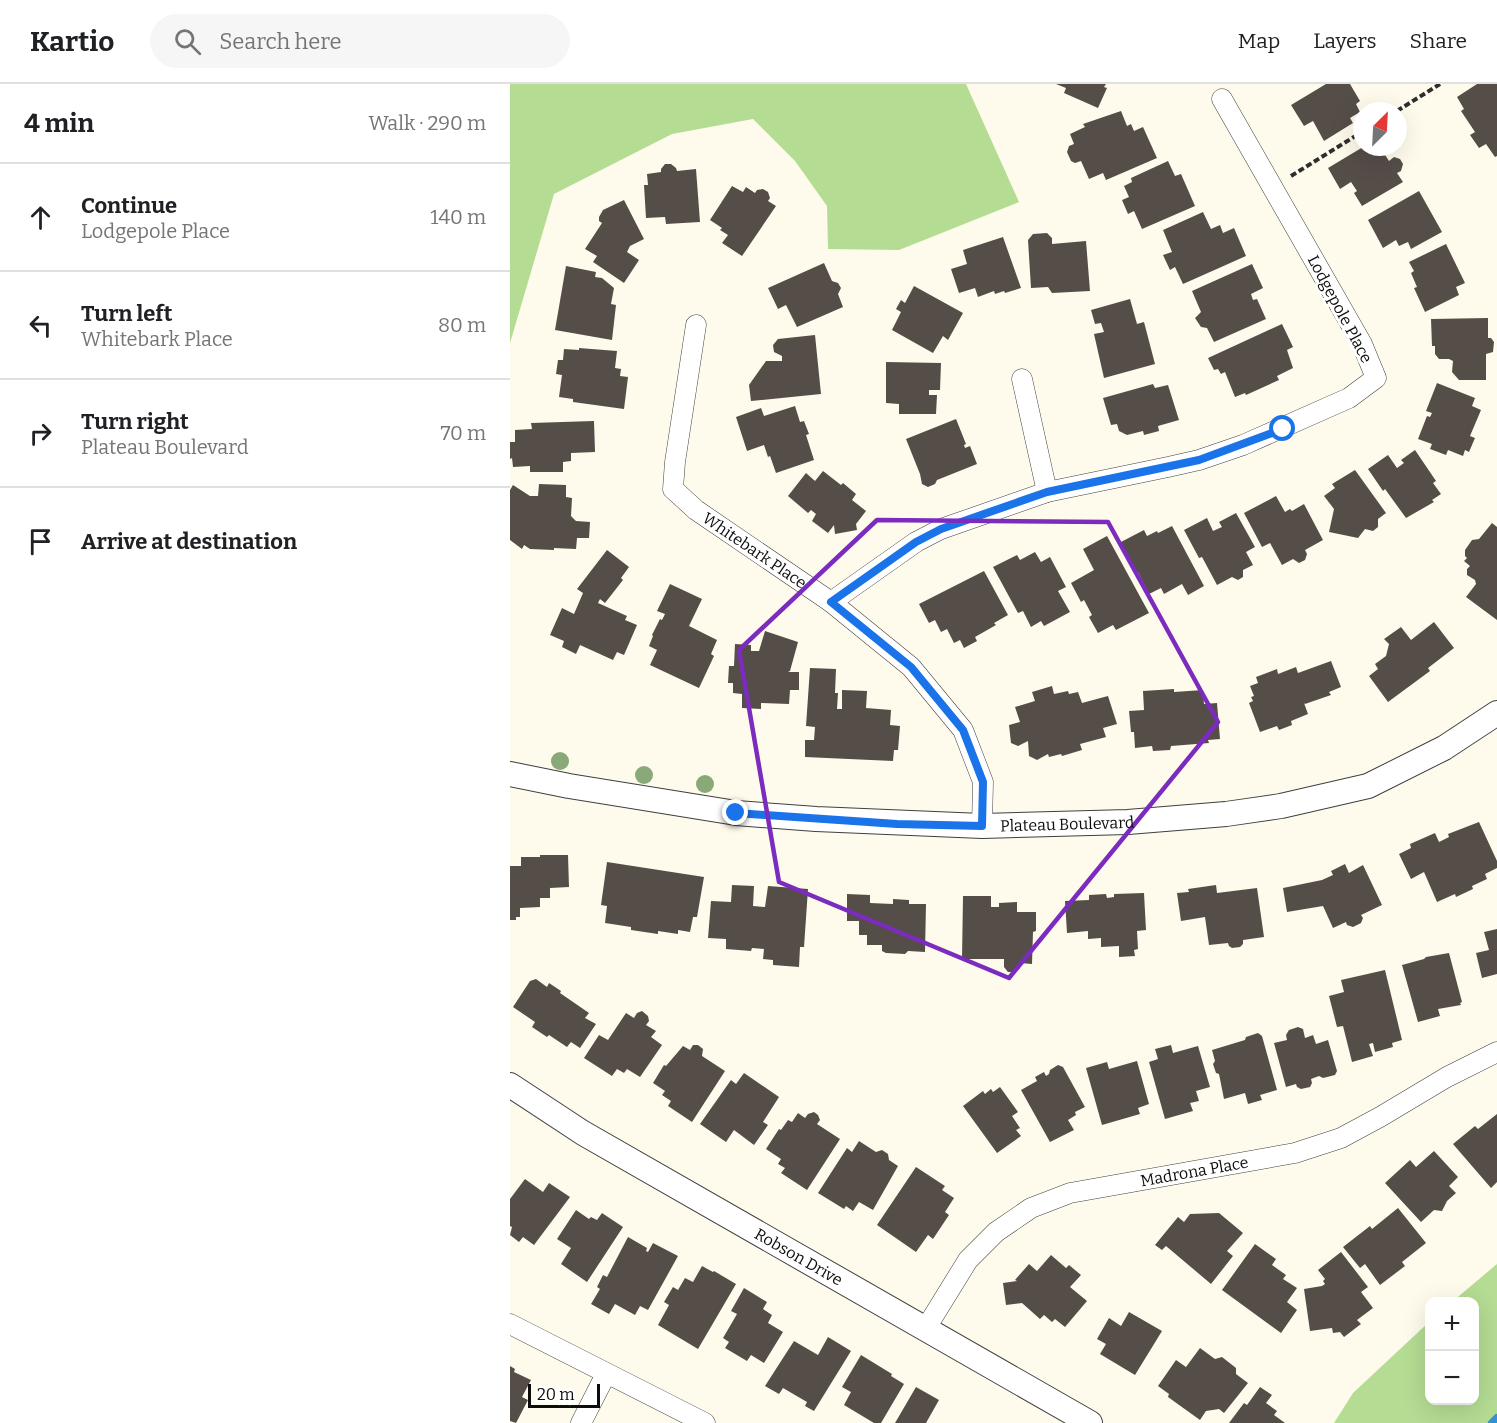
<!DOCTYPE html>
<meta charset="utf-8">
<style>
:root{--surface:#fff;--page:#f6f6f6;--text:#202124;--muted:#757577;--line:#e0e0e0}
body{margin:0;font-family:Bitter,serif;background:var(--page);color:var(--text)}
.controls{position:absolute;right:18px;bottom:18px;display:grid;overflow:hidden;border-radius:12px;box-shadow:0 6px 24px #0002}
.controls button{width:54px;height:54px;display:grid;place-items:center;padding:0;border:0;border-bottom:2px solid var(--line);background:var(--surface);color:var(--text);font:30px sans-serif}
.compass{position:absolute;left:843px;top:18px;width:54px;height:54px;border-radius:50%;background:var(--surface);box-shadow:0 6px 24px #0002;rotate:24deg}
.scale{position:absolute;left:18px;bottom:15px;width:72px;box-sizing:border-box;padding-left:6px;border:3px solid #0c0c0c;border-top:0;font-size:16px;line-height:21px;white-space:nowrap;color:#0c0c0c;-webkit-text-stroke:4px #fff;paint-order:stroke}
.stop{position:absolute;width:18px;height:18px;margin:-14px;border:4px solid #1a73e8;border-radius:50%;background:#fff}
.stop.end{background:#1a73e8;border-color:#fff;box-shadow:0 2px 6px #0008}
.list{margin:0;padding:0;list-style:none}
h2{display:flex;justify-content:space-between;align-items:center;height:78px;margin:0;padding:0 24px;font-size:26px}
h2 small{font-size:20px;font-weight:400;color:var(--muted)}
.list li{display:grid;grid-template-columns:39px 1fr auto;gap:18px;align-items:center;box-sizing:border-box;height:108px;padding:0 24px;border-top:2px solid var(--line)}
.list b{display:block;font-size:22px;white-space:nowrap}
.list p{margin:0;font-size:20px;white-space:nowrap;color:var(--muted)}
.list em{font-size:20px;font-style:normal;color:var(--muted)}
.icon{flex:none;width:33px;height:33px;fill:none;stroke:currentColor;stroke-width:2;stroke-linecap:round;stroke-linejoin:round}
.map{position:relative;flex:none;width:987px;height:1339px;overflow:hidden}
header{display:flex;align-items:center;gap:36px;box-sizing:border-box;height:84px;padding:0 30px;background:var(--surface);border-bottom:2px solid var(--line)}
header strong{font-size:28px}
nav{display:flex;gap:33px;margin-inline-start:auto;font-size:21px}
.search{width:420px;height:54px;background:var(--page);display:flex;align-items:center;gap:15px;box-sizing:border-box;padding:0 21px;border-radius:33px;color:var(--muted);font-size:22px}
main{display:flex}
aside{flex:1;background:var(--surface)}
.map>svg:first-child{display:block}
.forest{fill:#b4dc93}
.lines{fill:none;stroke-linecap:round;stroke-linejoin:round}
.stream{stroke:#3392d2;stroke-width:8}
.building{fill:#554d48}
.minor-casing{stroke:#3f3f3f;stroke-width:21}
.tertiary-casing{stroke:#3f3f3f;stroke-width:26}
.path{stroke:#2e2e2e;stroke-width:4;stroke-dasharray:6 3;stroke-linecap:butt}
.minor{stroke:#fff;stroke-width:20}
.tertiary{stroke:#fff;stroke-width:24}
.tree{fill:#8aa979}
.route{stroke:#1a73e8;stroke-width:8}
.marked{fill:none;stroke:#7b2cbf;stroke-width:4.5;stroke-linejoin:round}
.labels{text-anchor:middle;dominant-baseline:central;stroke-width:6;stroke-linejoin:round;paint-order:stroke}
.street-label{font-size:16px;fill:#0c0c0c;stroke:#fff}
</style>
<header>
<strong>Kartio</strong>
<div class="search"><svg class="icon" aria-label="search" viewBox="0 0 24 24"><circle cx="10" cy="10" r="6"/><path d="M15 15l6 6"/></svg>Search here</div>
<nav><a>Map</a><a>Layers</a><a>Share</a></nav>
</header>
<main>
<aside>
<h2>4 min<small>Walk · 290 m</small></h2>
<ul class="list">
<li><svg class="icon" aria-label="ahead" viewBox="0 0 24 24"><path d="M12 20V5M6 11l6-6 6 6"/></svg><div><b>Continue</b><p>Lodgepole Place</p></div><em>140 m</em></li>
<li><svg class="icon" aria-label="left" viewBox="0 0 24 24"><path d="M17 20v-9H6M10 6l-5 5 5 5"/></svg><div><b>Turn left</b><p>Whitebark Place</p></div><em>80 m</em></li>
<li><svg class="icon" aria-label="right" viewBox="0 0 24 24"><path d="M7 20v-9h11M14 6l5 5-5 5"/></svg><div><b>Turn right</b><p>Plateau Boulevard</p></div><em>70 m</em></li>
<li><svg class="icon" aria-label="arrive" viewBox="0 0 24 24"><path d="M6 21V4h12l-3 4 3 4H6"/></svg><div><b>Arrive at destination</b></div></li>
</ul>
</aside>
<div class="map">
<svg width="987" height="1339" viewBox="0 0 987 1339">
<rect width="100%" height="100%" fill="#fffbec"/>
<path class="forest" d="M0 0H456L509 118 389 166 318 165 317 122 285 77 243 35 162 50 44 110 0 259Z
M987 1180V1339H824L843 1309 919 1238 920 1316H964V1218L943 1217Z"/>
<g class="lines">
<path class="stream" d="M982 1339 987 1334"/>
</g>
<path class="building" d="M546 0H596L594 3 597 4 588 24 554 9 556 4Z
M816 0H840L850 17 846 20 850 28 840 34 843 39 814 57 803 37 794 42 781 21Z
M967 0H987V72L985 73 976 60 969 64 960 51 965 48 951 27 954 25 947 13Z
M611 27 617 42 621 40 624 47 633 43 647 74 596 96 593 89 579 95 571 77 565 79 561 77 557 68 559 62 564 60 560 50 575 43 573 40Z
M853 63H870L879 77 884 73 890 75 893 80 891 87 887 89 893 98 852 122 844 109 847 107 841 98 830 105 818 84Z
M658 77 665 92 671 90 685 122 632 145 624 127 618 130 612 116 619 113 614 102 622 98 621 94Z
M155 80H161L166 84 167 87 186 85 190 138 156 140 155 133 136 134 134 101H138L137 90 151 88V85Z
M222 102 233 108 236 103 245 109 247 106 253 105 258 108 260 114 258 117 266 122 232 172 212 159 218 151 210 146 212 144 200 136Z
M909 107 932 148 901 165 898 158 889 162 886 156 873 164 858 136Z
M114 116 134 155 120 162 117 168 129 176 114 199 83 178 87 172 75 165 92 139 89 137V133L93 126Z
M693 128 701 145 710 141 713 149 724 144 736 172 673 200 665 183 660 186 653 171 662 168 653 146Z
M537 149 542 154V160L576 157 580 207 542 209 538 203 521 204 518 156 523 150Z
M493 153 511 204 495 209 494 207 485 210 484 207 468 213 465 204 449 209 441 185 457 180 453 166Z
M936 160 955 199 946 203 949 211 915 228 904 204 907 203 901 189 904 187 899 178Z
M314 179 322 197 328 199 331 204 328 210 333 223 287 243 276 221 268 225 258 204Z
M742 180 753 204 741 210 743 216 747 215 756 235 704 258 697 244 691 243 685 234 691 228 682 207Z
M56 182 86 188 85 193 92 194 104 204 101 220 106 221 102 256 45 246Z
M404 202 453 229 438 256 433 252 423 269 382 246 391 228 386 225 391 216 395 219Z
M620 215 627 240 634 238 645 280 594 294 584 250 594 248 591 239 585 240 581 226Z
M978 234V254H981L984 258 983 268 976 270V296H949L942 288 943 277 939 275H929L925 270V262H922L921 235Z
M772 240 783 263 777 266 783 284 767 292 769 296 736 311 735 309 725 313 715 288 711 290 708 285 704 286 698 274Z
M305 251 311 310 241 317 239 301 256 277H272V272L264 268 263 261 268 255Z
M69 264 107 267 105 284 111 285 110 292 118 293 114 325 63 318V315L49 313 52 291 46 290 48 276H53L54 265 69 266Z
M376 278 431 279 430 306H419V311H427L426 330H389V320L376 319Z
M927 299 965 314 962 322 971 326 960 352 965 354 959 368 955 366 953 372 938 366 936 371 920 365 922 360 908 355 917 332 920 333 922 329 916 327Z
M643 300 645 304 658 301 669 336 648 342 649 347 634 351 633 347 617 351 609 347 607 340 601 341 593 314Z
M285 322 290 338 294 337 299 350 296 351 304 376 266 389 260 372 258 373 254 361 237 367 226 333 251 324 254 332Z
M446 335 456 360 454 361 455 364 460 362 467 380 427 396 425 400 418 403 412 400 410 390 396 355Z
M84 337 85 368 61 369V377L53 378V388H20V382L3 383 2 374 0 375V358H5V346L22 345 21 339Z
M905 366 926 397 923 399 931 410 922 416 924 418 896 434 875 405 873 407 858 385 878 371 887 384 894 379 891 376Z
M845 386 876 429 868 435V443L863 447 855 445 848 454 819 448 824 425 814 412 825 404 822 400Z
M313 387 331 401 333 399 346 410 342 416 356 427 346 440 347 446 325 450 324 441 318 449 302 437 306 430 301 426 298 429 278 412 296 389 305 397Z
M29 400 56 401V413L62 414 61 432 66 437 80 438 79 454H67L66 465 44 464V466L20 465 14 461 12 465 0 456V406L3 401 20 412H28Z
M766 412 775 428 780 425 782 427 794 420 813 456 795 466 797 470 795 476 789 479 783 475 772 481 760 459 752 463 734 429Z
M726 429 745 463 736 468 743 481 733 486V493L728 496 722 493 707 501 692 473 689 474 674 446 697 434 703 447 712 443 709 438Z
M982 439 987 443V536L956 513 966 500 965 496 957 491V485L960 482 954 477 957 474 955 472V466L962 456 969 455Z
M662 442 694 502 678 511 672 500 654 510 651 504 639 510 628 488 625 489 609 459 634 446 637 452 647 447 648 449Z
M597 452 639 529 606 546 603 541 588 549 579 533 582 531 574 516 571 518 561 499 584 486 573 465Z
M97 466 119 483 111 494 113 496 95 519 90 515 88 519 117 532 115 536 127 541 114 571 107 568 103 576 70 561 66 570 52 563 54 557 40 551 52 524 64 530 73 509 67 505Z
M525 468 531 478 540 473 556 503 548 507 560 528 534 542 531 537 521 543 513 527 508 529 483 483 507 471 510 476Z
M474 487 498 531 484 539 486 541 465 553 467 557 454 564 450 556 444 559 437 545 431 548 425 536 419 539 409 520Z
M160 500 192 515 179 542 207 556 201 570 204 572 189 604 140 581 147 566 139 562 143 552 142 551 150 535 152 536 155 530 147 527Z
M924 538 944 564 918 584 920 587 878 618 859 592 868 585 865 580 876 572 879 560 874 555 891 543 901 556Z
M255 547 288 558 280 587 278 588H289V606H280L279 620 251 619V625L232 624V610L223 609V599H218L219 582H224L225 560 241 561V567H249Z
M821 577 831 603 819 608 821 611 795 620 794 619 798 630 781 637 782 641 769 646 767 642 750 648 739 619 743 617 741 613 744 612 740 602 748 599 746 593 767 585 768 590 786 583 788 589Z
M300 584 326 585 325 609H328L327 625H332V606L357 607 356 624 381 626 380 641 390 642 388 666H384L383 677 295 673V656H304L305 643 296 642Z
M542 602 544 610 558 607 559 610 568 608 572 619 598 612 607 640 593 644 596 653 570 660 572 666 552 672 551 670 539 673 538 670 527 676 519 672 518 657 508 662 501 659 499 641 510 638 505 623 525 617 522 608Z
M664 605V608L693 606 694 620 707 619 710 655 698 656 699 659 661 662 660 666 643 667 642 662 625 664 624 648H621L619 627 634 626 633 607Z
M969 738 987 777V784L975 790 977 795 962 802 963 805 946 813 945 810 927 818 914 788 901 795 889 770 901 764 900 760 925 749 929 758 939 753 938 750Z
M30 771H58L59 803 40 804V814H30V823L10 824V833H6V836H0V782H11V773H30Z
M97 778 194 793 187 833H183L180 848 168 846V850L148 847V850L121 846V843L95 839 97 822 91 821Z
M835 780 839 789 853 781 872 821 851 831 853 834 851 839 843 843 837 841 836 838 823 844 813 822 777 828 773 804 812 796 823 791 821 787Z
M222 801 244 802 243 822 255 823 258 802 298 805 294 863H290L289 883 263 881V876L253 875 254 865 242 864 241 867 216 865V855L198 854 201 817 221 818Z
M706 801 707 809 747 804 754 853 733 856V860L730 863 722 864 719 862 718 859 699 861 695 833 671 837 667 809 679 808 678 805Z
M634 809 636 846 627 847 628 865 624 866 625 872 609 873V862L591 863V854L578 855V847L557 849 555 817 579 816V811L596 810 597 814 604 813V810Z
M337 810 360 811V819L383 820V815L399 816V820H416L415 868 398 867 395 870 376 869 372 867V861H357V851H349V837H337Z
M453 812H481V823H489V819L507 818V828H526V847L523 848 522 880 510 879V884L505 888H498L494 883V875H452Z
M987 845V890L972 894 966 869 979 866 974 848Z
M939 869 952 918 950 919 951 921 928 925 930 932 908 938 892 881 914 875 916 873Z
M875 886 892 956 882 959 883 963 865 968 863 959 859 960 863 972 842 978 833 942 827 943 819 912 834 908 831 896Z
M26 895 37 903 39 899 51 907 50 909 79 929 75 934 86 940 70 964 61 958 57 963 39 951 37 953 22 943 25 938 3 923 20 897Z
M132 927 138 932 139 937 136 941 146 947 141 953 152 961 130 993 117 985 114 989 107 985 102 992 74 974 89 951 98 956 116 929 124 934 127 929Z
M788 943 793 945 795 954 803 951 806 960 818 956 827 987 825 991 813 994 809 992 801 995 802 999 800 1003 791 1005 787 1003 786 1000 776 1003 764 959 777 956 776 951 779 946Z
M748 949 752 952 767 1006 750 1011 752 1016 738 1020 735 1009 714 1015 709 990 706 989 703 980 705 977 702 966 735 956 736 953Z
M183 961H188L193 965 192 972 215 987 182 1038 158 1022 161 1017 152 1011 155 1007 143 999 154 981 156 982 173 962 180 966Z
M661 961 663 969 688 962 700 1003 686 1007 689 1017 680 1019 683 1027 655 1035 639 978 648 975 645 965Z
M627 977 639 1020 628 1024 630 1030 592 1041 576 984 597 978 599 985Z
M548 981 553 983 575 1023 565 1028 566 1031 558 1036 564 1046 540 1058 511 1006 527 997 525 993 534 988 536 992 539 990 540 986Z
M234 989 269 1013 253 1038 258 1041 244 1061 224 1046 216 1058 190 1040 221 996 226 1000Z
M490 1003 508 1028 502 1032 510 1044 506 1046 511 1052 487 1069 453 1022 473 1007 475 1010 481 1005 483 1008Z
M304 1028 308 1031 310 1036 307 1040 330 1055 297 1106 271 1089 275 1084 268 1080 271 1075 256 1065 269 1045 271 1046 278 1036 282 1038 288 1029 295 1034 298 1030Z
M987 1030V1098L981 1104 943 1060 965 1042 968 1045Z
M349 1057 366 1068 372 1066 378 1070 379 1076 388 1082 363 1126 349 1118 343 1127 336 1122 334 1125 308 1109 337 1064 342 1068Z
M924 1067 948 1093 939 1102 946 1109 937 1117 932 1127 924 1126 911 1138 875 1099 900 1076 906 1083Z
M406 1083 435 1102 432 1106 444 1114 435 1128 439 1131 423 1155 418 1151 406 1168 367 1141Z
M15 1095 33 1108 39 1099 60 1113 24 1161 13 1153 9 1158 0 1151 2 1143 0 1142V1115Z
M888 1124 916 1159 892 1178 895 1182 870 1201 855 1180 850 1184 833 1163 860 1142 862 1145Z
M66 1126 79 1135 81 1133 87 1136 92 1129 113 1143 77 1198 51 1180 61 1164 47 1155Z
M709 1129 733 1149 717 1167 723 1172 701 1200 656 1162 652 1166 645 1161 668 1133 674 1138 680 1130Z
M118 1153 137 1164 136 1167 138 1168 143 1159 168 1172 138 1226 130 1222 125 1231 105 1220 99 1230 81 1220 90 1205 87 1203 93 1191 97 1193Z
M745 1160 766 1175 762 1181 776 1191 773 1195 787 1204 777 1218 787 1226 771 1249 712 1206Z
M831 1168 858 1203 851 1208 863 1224 847 1236 851 1240 834 1253 830 1248 823 1249 822 1244 800 1247 794 1205 812 1202 815 1200 813 1197 815 1195 808 1186Z
M541 1171 556 1184 559 1181 571 1191 560 1203 577 1217 555 1243 545 1235 542 1238 534 1231 530 1235 512 1219 496 1221 493 1199 507 1197 505 1196 519 1180 527 1187Z
M192 1182 203 1188 204 1187 226 1200 188 1265 148 1241 159 1221 154 1218 163 1203 168 1206 175 1194 183 1198Z
M234 1204 257 1218 253 1225 262 1231 258 1239 273 1248 254 1279 241 1271 237 1277 215 1264 219 1258 213 1254 227 1230 221 1227Z
M619 1228 652 1247 625 1291 590 1270 596 1260 587 1255 599 1234 611 1242Z
M318 1253 341 1267 304 1327 295 1322 297 1318 273 1304 269 1310 255 1302 284 1257 308 1271Z
M690 1264 705 1275 712 1273 726 1284V1290L738 1299 714 1329 709 1325 696 1327 690 1336 658 1313 659 1310 648 1302 666 1276 676 1283Z
M351 1271 382 1290 381 1292 394 1300 371 1339H364L334 1321 341 1308 332 1303Z
M0 1282 5 1285 4 1288 21 1296 12 1313 18 1316 6 1339 0 1337Z
M406 1303 429 1316 416 1339H385Z
M750 1303 762 1311 756 1319 767 1327 764 1331 775 1339H719L734 1319 737 1321Z"/>
<g class="lines">
<defs>
<g id="minor">
<path id="s1" d="M186 241 165 378 163 405 186 426 321 518 401 583 453 646 473 698 472 742"/>
<path d="M512 295 537 408"/>
<path d="M321 518 406 458 431 445 537 408 658 383 689 376 733 361 839 314 866 294 852 260 712 15"/>
<path d="M0 1240 195 1339"/>
<path id="s2" d="M416 1244 458 1176 486 1148 521 1124 560 1109 785 1069 831 1054 870 1033 937 993 987 968"/>
<path d="M71 1339 96 1290"/>
</g>
<g id="tertiary">
<path id="s3" d="M0 690 59 702 226 729 306 735 472 742 618 738 716 730 771 722 858 702 934 664 987 629"/>
<path id="s4" d="M0 1001 73 1049 580 1339"/>
</g>
</defs>
<use href="#minor" class="minor-casing"/>
<use href="#tertiary" class="tertiary-casing"/>
<path class="path" d="M887 27 930 0
M781 92 852 48"/>
<use href="#minor" class="minor"/>
<use href="#tertiary" class="tertiary"/>
</g>
<g class="tree">
<circle cx="50" cy="677" r="9"/>
<circle cx="134" cy="691" r="9"/>
<circle cx="195" cy="700" r="9"/>
</g>
<g class="lines">
<path class="route" d="M226 729 387 740 472 742 473 698 453 646 401 583 321 518 406 458 431 445 537 408 689 376 773 345"/>
</g>
<path class="marked" d="M367 436 598 438 708 638 499 894 269 798 229 566Z"/>
<g class="labels">
<g class="street-label">
<text transform="translate(830 225) rotate(62)">Lodgepole Place</text>
<text stroke="none"><textPath href="#s1" startOffset="268">Whitebark Place</textPath></text>
<text stroke="none"><textPath href="#s3" startOffset="561">Plateau Boulevard</textPath></text>
<text stroke="none"><textPath href="#s2" startOffset="330">Madrona Place</textPath></text>
<text stroke="none"><textPath href="#s4" startOffset="336">Robson Drive</textPath></text>
</g>
</g>
</svg>
<div class="controls">
<button>+</button>
<button>−</button>
</div>
<svg class="compass" viewBox="-18 -18 36 36"><path d="M0-13l5 13h-10z" fill="#e53935"/><path d="M0 13l5-13h-10z" fill="#757577"/></svg>
<div class="scale">20 m</div>
<div class="stop" style="left:773px;top:345px"></div>
<div class="stop end" style="left:226px;top:729px"></div>
</div>
</main>
